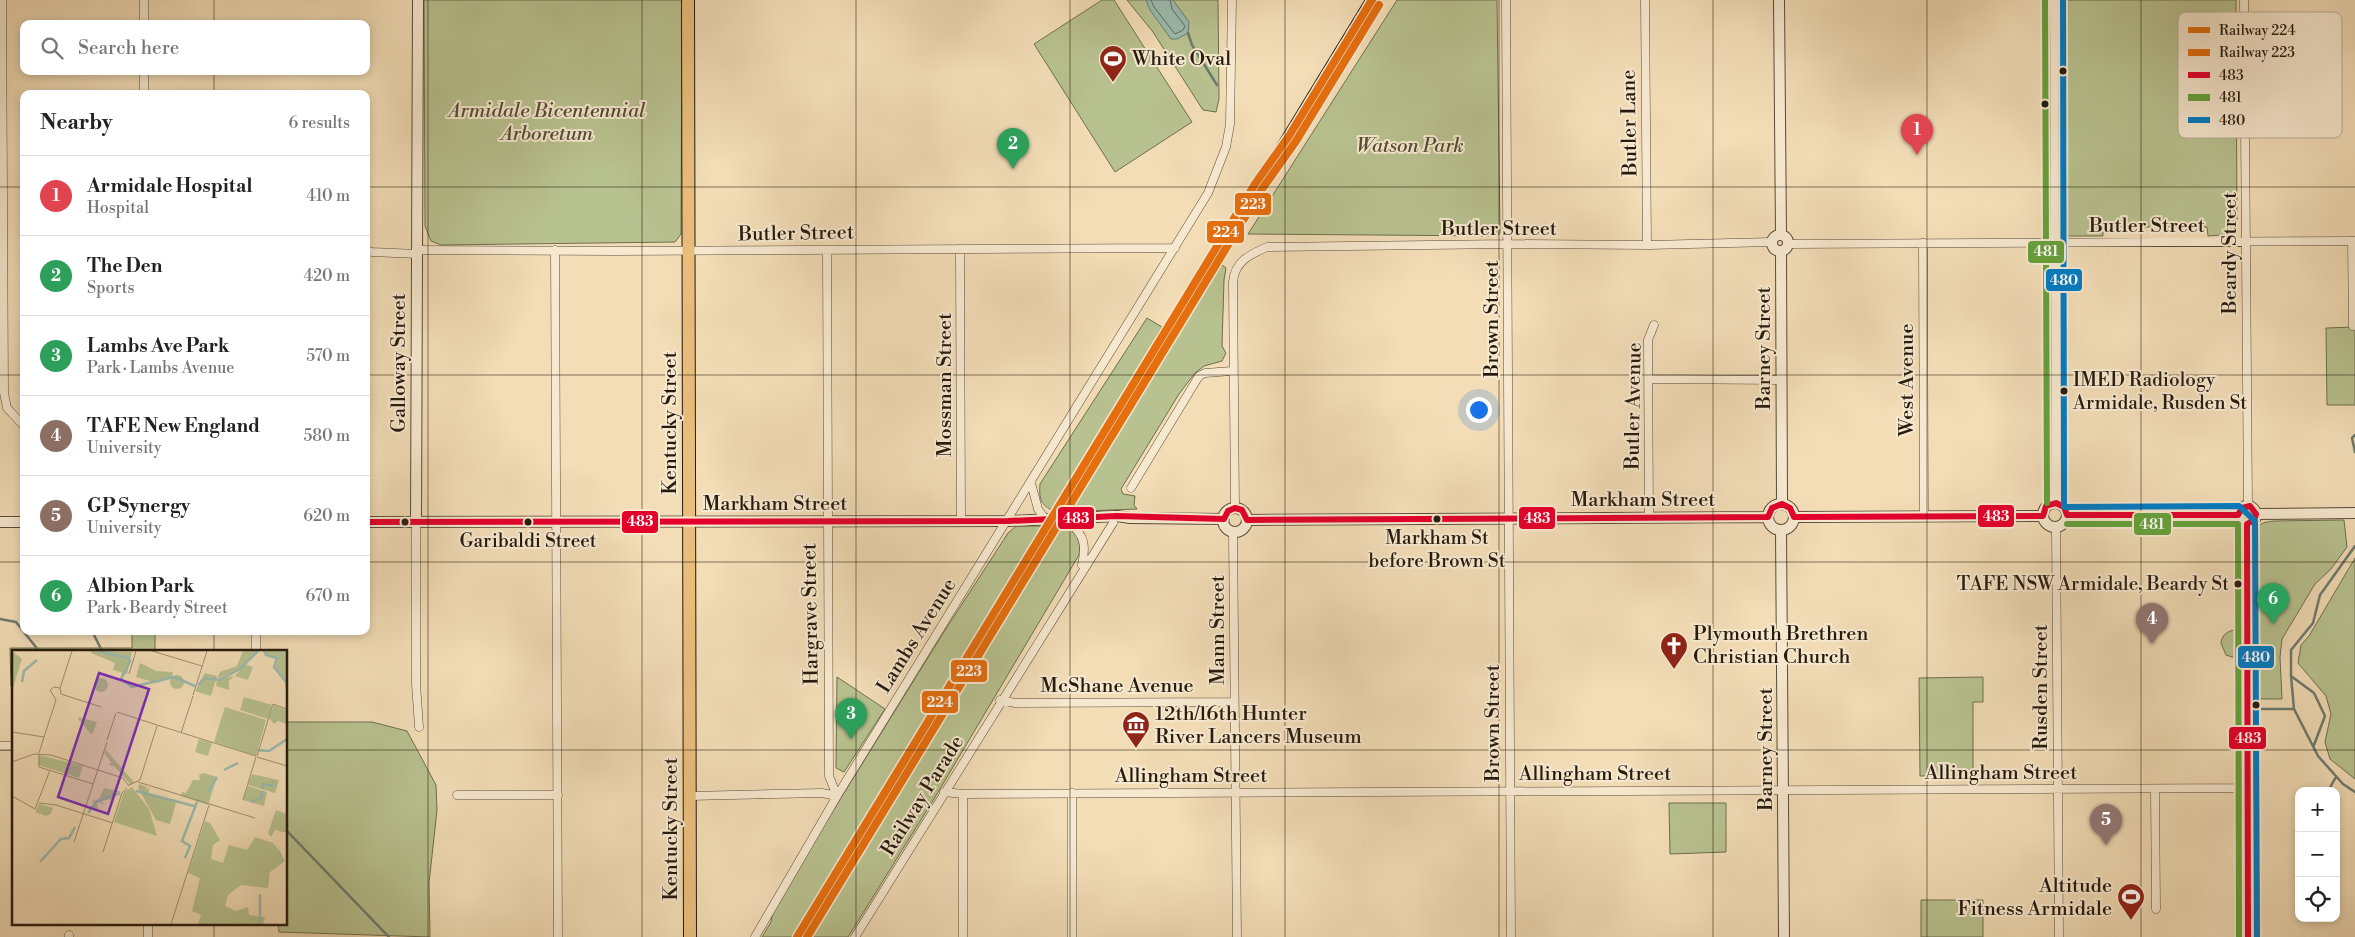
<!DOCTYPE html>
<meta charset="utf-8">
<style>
:root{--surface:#fff;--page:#f6f6f6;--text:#222;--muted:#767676;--line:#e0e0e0;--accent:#8f2418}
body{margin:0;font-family:"Libre Bodoni",serif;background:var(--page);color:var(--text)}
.controls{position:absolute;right:15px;bottom:15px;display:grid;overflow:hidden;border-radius:10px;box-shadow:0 2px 8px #0003}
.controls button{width:45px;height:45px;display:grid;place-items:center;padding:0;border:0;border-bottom:1px solid var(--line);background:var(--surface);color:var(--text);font:25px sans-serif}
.you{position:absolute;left:1478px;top:409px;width:18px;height:18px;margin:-12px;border:4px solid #fff;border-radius:50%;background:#1a73e8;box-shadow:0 0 0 8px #1a73e833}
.badge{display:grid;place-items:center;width:32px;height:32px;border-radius:50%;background:var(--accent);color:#fff;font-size:16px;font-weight:700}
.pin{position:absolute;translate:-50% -41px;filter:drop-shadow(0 1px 2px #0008)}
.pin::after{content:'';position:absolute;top:26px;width:18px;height:15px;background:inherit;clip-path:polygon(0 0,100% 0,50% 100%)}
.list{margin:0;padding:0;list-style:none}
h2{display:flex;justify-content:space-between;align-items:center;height:65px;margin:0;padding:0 20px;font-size:21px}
h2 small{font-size:16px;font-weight:400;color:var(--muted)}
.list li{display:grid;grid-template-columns:32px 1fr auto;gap:15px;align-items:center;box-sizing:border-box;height:80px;padding:0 20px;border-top:1px solid var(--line)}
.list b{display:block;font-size:19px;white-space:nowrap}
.list p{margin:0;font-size:16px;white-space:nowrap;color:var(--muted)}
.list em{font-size:16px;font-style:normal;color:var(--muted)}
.icon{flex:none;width:28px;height:28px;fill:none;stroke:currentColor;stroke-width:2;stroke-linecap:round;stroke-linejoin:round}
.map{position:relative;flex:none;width:2355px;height:937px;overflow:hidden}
.search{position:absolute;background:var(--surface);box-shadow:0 2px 8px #0003;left:20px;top:20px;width:350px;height:55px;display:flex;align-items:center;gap:12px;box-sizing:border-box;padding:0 18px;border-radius:10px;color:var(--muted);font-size:19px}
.panel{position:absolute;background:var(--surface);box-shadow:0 2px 8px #0003;left:20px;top:90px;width:350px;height:545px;border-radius:10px}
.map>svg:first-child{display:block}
.green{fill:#b8c290;stroke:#6f6e4e}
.water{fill:#9bbbb0;stroke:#6c7b6f}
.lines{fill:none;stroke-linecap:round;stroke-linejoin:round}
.shore{stroke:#606a5e;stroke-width:1}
.stream{stroke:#6c7b6f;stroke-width:2.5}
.minor-casing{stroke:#594b38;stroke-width:9}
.tertiary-casing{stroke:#594b38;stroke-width:12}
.primary-casing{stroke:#261a0d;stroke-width:14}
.minor{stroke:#f7e9d0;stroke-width:8}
.tertiary{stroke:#f7e9d0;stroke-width:10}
.primary{stroke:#e9be7c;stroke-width:12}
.rail-casing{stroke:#261a0d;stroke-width:4.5}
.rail{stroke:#f7e9d0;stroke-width:2.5;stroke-dasharray:8;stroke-linecap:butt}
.bus-1-casing{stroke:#f7e9d0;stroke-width:10}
.bus-2-casing{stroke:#f7e9d0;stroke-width:10}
.bus-3-casing{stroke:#f7e9d0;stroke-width:10}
.bus-1{stroke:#e4002b;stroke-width:6}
.bus-2{stroke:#65a23b;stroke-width:6}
.bus-3{stroke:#007cc6;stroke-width:6}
.rail-1-casing{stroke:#f7e9d0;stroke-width:11}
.rail-2-casing{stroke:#f7e9d0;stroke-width:11}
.rail-1{stroke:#e56e0f;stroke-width:8}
.rail-2{stroke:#e56e0f;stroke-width:8}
.grid{fill:none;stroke:#261a0d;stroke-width:1;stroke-opacity:0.55}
.bus-dot{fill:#261a0d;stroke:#f7e9d0;stroke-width:2}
.labels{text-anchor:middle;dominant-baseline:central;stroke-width:4;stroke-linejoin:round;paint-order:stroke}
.bus-label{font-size:19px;fill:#261a0d;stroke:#f7e9d0}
.poi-label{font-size:20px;fill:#261a0d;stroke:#f7e9d0;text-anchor:start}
.park-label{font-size:20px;font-style:italic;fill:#524c34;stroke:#f7e9d0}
.street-label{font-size:20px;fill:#261a0d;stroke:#f7e9d0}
.inset-river{fill:none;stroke:#9bbbb0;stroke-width:2.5}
.inset-road{fill:none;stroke:#a08f73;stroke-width:1}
.view{fill:#7b2cbf;fill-opacity:0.15;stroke:#7b2cbf;stroke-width:2.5}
.inset-edge{fill:none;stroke:#261a0d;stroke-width:2.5}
.key{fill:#f7e9d0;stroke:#b8ab96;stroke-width:1}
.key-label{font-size:14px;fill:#261a0d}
.line-badge{stroke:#f7e9d0;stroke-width:2}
.badge-label{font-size:14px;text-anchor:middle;font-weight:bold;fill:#fff}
</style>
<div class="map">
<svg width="2355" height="937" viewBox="0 0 2355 937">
<rect width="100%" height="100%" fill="#f2ddb7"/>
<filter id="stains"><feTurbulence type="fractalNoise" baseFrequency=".004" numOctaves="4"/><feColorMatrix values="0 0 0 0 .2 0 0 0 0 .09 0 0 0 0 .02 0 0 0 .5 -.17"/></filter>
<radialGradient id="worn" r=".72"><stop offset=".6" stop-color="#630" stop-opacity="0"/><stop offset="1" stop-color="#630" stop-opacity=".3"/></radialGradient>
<path class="green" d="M424 0H682L681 234 675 242 441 245 431 241 425 226Z
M1102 0H1114L1192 122 1115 172 1034 44Z
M1127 0H1218L1219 99 1216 112 1203 110 1153 32Z
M1397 0H1497L1500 233 1497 236 1248 234Z
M2066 0H2236L2237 229 2234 234 2208 236 2207 227H2103V236H2068L2065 234 2059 213 2066 208V94L2059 97V67L2065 64Z
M1219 263 1226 268 1224 280 1222 346 1226 353 1222 361 1204 366 1195 373 1179 394 1121 489 1123 494 1135 496 1134 505 1137 509 1058 512 1196 292Z
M1147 318 1162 327 1054 511C1040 505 1039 498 1040 484Z
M2355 327V405H2327L2326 328Z
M2344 520 2347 547 2331 569 2315 584 2282 639 2280 657 2282 699H2254L2253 537C2257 524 2262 522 2274 521Z
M1055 525C1073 527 1082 536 1079 555L937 794 848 937H802L997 616Z
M1016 526H1043L792 937H762L771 922 773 911 792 877 942 635 1008 533Z
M2355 558V779L2330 759 2325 742 2331 714 2326 696 2298 663 2301 645 2309 636Z
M2235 630V658L2226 655 2221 643C2222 635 2227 631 2235 630Z
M132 631 155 633V651H14V685L11 686 10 648H132Z
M837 677 885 709 844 772 836 768Z
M1983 677V702H1973V776H1920L1919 678Z
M286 722H372L407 731 436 785 437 810 429 883 430 937 279 932 278 923H286Z
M1669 803H1726V852L1670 854Z
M1921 900H1983V937H1921Z"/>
<path class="water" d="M1146 0H1173L1189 22 1188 33 1177 39H1171L1150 10Z"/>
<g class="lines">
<path class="shore" d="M1151 0 1154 7 1175 34 1183 30 1185 26 1172 9 1170 0"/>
<path class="stream" d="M1188 33 1192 45 1217 85
M2355 435 2352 438 2355 452
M2355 546 2320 595 2313 623 2291 650V676L2294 709 2318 756 2343 784 2355 792
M0 619 16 622 39 651
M92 631 102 651
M2291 676 2314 693 2325 716 2314 745
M2262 709H2294
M2328 791 2336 777
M286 830 389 937"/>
<defs>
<path id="minor" d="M2 0 4 393 7 408 24 426
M144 0V24
M1506 0 1511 937
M1645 0 1647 245
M2054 0 2056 503
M2244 0 2248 506
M144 71V94
M2352 241 2353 326
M1923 243 1924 516
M1789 244 2355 241
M960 249 961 521
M366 250 372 252 417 254
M417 250 614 251 1175 248
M555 250 558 937
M827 250 829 776 837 796
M1649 379 1782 380
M1031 483 1038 509 1045 519
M1131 488 1199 376 1205 373 1232 371
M1235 508 1233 282C1235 261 1249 255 1267 247L1508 244 1649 245 1772 242
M1649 517 1648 340 1654 325
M416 522V684L419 727
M1070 523C1085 536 1086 546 1082 565
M2247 524 2248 937
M2056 527 2059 937
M1233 532 1237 937
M256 651V631
M1000 700 1015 703 1234 702
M0 746H14
M2155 790 2156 909
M944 792 963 794 2247 788
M963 794V937
M457 795H558
M690 796 822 793 837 796
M69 935V937
M148 937V923
M755 937 837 796 1208 193 1226 147 1230 124 1232 0
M855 937 1113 523
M1072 937V793"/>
<path id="tertiary" d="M1779 0 1781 234
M1772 243a8 8 0 1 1 16 0a8 8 0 1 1-16 0Z
M1781 251 1782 504
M2043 515a12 12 0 1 1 24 0a12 12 0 1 1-24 0Z
M1768 517a13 13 0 1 1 26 0a13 13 0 1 1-26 0Z
M2238 515a9 9 0 1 1 18 0a9 9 0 1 1-18 0Z
M1223 520a12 12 0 1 1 24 0a12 12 0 1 1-24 0Z
M2256 514 2355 513
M2067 515H2238
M1794 517 2043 516
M1247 520 1768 517
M0 522H24
M366 522 1008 521 1117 516 1130 518 1224 519
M416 522 418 0
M1781 530 1784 937"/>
<path id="primary" d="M688 0 690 937"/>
</defs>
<use href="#minor" class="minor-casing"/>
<use href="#tertiary" class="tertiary-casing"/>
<use href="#primary" class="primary-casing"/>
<use href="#minor" class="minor"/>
<use href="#tertiary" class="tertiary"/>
<use href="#primary" class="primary"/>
<defs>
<path id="rail" d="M1255 184 1367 0"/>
</defs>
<use href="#rail" class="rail-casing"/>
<use href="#rail" class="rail"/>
<defs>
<path id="bus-1" d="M366 522 1008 521 1117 516 1224 519 1228 511 1235 508 1242 510 1247 520 1768 517 1772 508 1782 504 1790 508 1794 517 2043 516 2046 506 2056 503 2064 507 2067 515H2238L2242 508 2250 506 2256 514 2254 520 2247 524 2248 937"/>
<path id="bus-2" d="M2045 0 2047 503
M2067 524H2238
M2238 524 2239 937"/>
<path id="bus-3" d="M2063 0 2064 507 2239 506 2255 521 2257 937"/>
</defs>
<use href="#bus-1" class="bus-1-casing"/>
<use href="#bus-2" class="bus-2-casing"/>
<use href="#bus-3" class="bus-3-casing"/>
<use href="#bus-1" class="bus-1"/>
<use href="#bus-2" class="bus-2"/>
<use href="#bus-3" class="bus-3"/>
<defs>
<path id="rail-1" d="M797 937 1255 184 1289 136 1372 0"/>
<path id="rail-2" d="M807 937 1262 189 1296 141 1379 5"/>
</defs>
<use href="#rail-1" class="rail-1-casing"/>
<use href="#rail-2" class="rail-2-casing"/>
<use href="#rail-1" class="rail-1"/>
<use href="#rail-2" class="rail-2"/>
</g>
<path class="grid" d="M214 0V24M428 0V937M642 0V937M856 0V937M1070 0V937M1285 0V937M1499 0V937M1713 0V937M1927 0V937M2141 0V937M214 71V94M0 187H24M366 187H2355M0 375H24M366 375H2355M0 562H24M366 562H2355M214 631V651M0 750H14M286 750H2355M214 923V937"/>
<defs>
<symbol id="stadium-pin" viewBox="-11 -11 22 30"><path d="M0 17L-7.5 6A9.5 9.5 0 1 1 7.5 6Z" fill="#8f2418" stroke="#f7e9d0"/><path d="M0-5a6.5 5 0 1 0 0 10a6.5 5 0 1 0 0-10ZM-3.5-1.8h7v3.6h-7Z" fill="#fff"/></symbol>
<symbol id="church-pin" viewBox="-11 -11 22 30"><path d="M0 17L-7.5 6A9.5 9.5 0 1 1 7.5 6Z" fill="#8f2418" stroke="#f7e9d0"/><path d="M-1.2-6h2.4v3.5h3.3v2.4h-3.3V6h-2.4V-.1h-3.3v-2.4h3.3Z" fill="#fff"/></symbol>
<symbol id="museum-pin" viewBox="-11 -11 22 30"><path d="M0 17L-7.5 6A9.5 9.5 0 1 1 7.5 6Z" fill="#8f2418" stroke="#f7e9d0"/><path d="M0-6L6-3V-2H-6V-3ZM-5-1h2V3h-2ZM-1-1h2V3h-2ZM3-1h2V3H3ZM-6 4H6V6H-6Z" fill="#fff"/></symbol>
</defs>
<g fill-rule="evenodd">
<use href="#stadium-pin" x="1097" y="43" width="32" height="43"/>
<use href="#church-pin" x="1658" y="630" width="32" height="43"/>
<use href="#museum-pin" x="1120" y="709" width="32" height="43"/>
<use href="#stadium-pin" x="2115" y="881" width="32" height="43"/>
</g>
<g class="bus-dot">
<circle cx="2063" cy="71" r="4.5"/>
<circle cx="2045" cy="104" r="4.5"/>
<circle cx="2064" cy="391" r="4.5"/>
<circle cx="1437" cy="519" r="4.5"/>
<circle cx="405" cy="522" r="4.5"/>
<circle cx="528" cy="522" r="4.5"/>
<circle cx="2238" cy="584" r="4.5"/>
<circle cx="2256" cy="705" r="4.5"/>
</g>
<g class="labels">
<g class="bus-label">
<text x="2073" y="380" text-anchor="start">IMED Radiology<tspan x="2073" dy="23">Armidale, Rusden St</tspan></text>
<text x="1437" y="538">Markham St<tspan x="1437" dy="23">before Brown St</tspan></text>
<text x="528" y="541">Garibaldi Street</text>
<text x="2229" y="584" text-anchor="end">TAFE NSW Armidale, Beardy St</text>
</g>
<g class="poi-label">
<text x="1132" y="59">White Oval</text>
<text x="1693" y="634">Plymouth Brethren<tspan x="1693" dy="23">Christian Church</tspan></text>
<text x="1155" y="714">12th/16th Hunter<tspan x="1155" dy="23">River Lancers Museum</tspan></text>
<text x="2112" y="886" text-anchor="end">Altitude<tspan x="2112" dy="23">Fitness Armidale</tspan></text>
</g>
<g class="park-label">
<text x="547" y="111">Armidale Bicentennial<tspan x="547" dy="23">Arboretum</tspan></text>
<text x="1410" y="146">Watson Park</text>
</g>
<g class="street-label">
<text transform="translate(1630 123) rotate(-91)">Butler Lane</text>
<text x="2147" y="226">Butler Street</text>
<text x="1499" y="229">Butler Street</text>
<text transform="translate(796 234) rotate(-1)">Butler Street</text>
<text transform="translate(2230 253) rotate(-90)">Beardy Street</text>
<text transform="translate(1492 319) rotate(-90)">Brown Street</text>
<text transform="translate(1764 348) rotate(-90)">Barney Street</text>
<text transform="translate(399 363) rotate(-90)">Galloway Street</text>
<text transform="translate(1907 380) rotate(-90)">West Avenue</text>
<text transform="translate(945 385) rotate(-90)">Mossman Street</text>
<text transform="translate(1634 406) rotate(-89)">Butler Avenue</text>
<text transform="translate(670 423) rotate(-90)">Kentucky Street</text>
<text x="1643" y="500">Markham Street</text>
<text x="775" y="504">Markham Street</text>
<text transform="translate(811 614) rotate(-91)">Hargrave Street</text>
<text transform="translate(1218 630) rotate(-90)">Mann Street</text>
<text transform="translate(917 636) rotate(-58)">Lambs Avenue</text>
<text x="1117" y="686">McShane Avenue</text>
<text transform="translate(2041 687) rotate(-90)">Rusden Street</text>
<text transform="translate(1493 723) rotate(-90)">Brown Street</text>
<text transform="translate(1766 749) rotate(-90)">Barney Street</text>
<text x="2001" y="773">Allingham Street</text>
<text x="1595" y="774">Allingham Street</text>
<text x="1191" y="776">Allingham Street</text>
<text transform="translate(923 796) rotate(-58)">Railway Parade</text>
<text transform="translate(671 829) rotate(-90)">Kentucky Street</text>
</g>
</g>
<g transform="translate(12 650)">
<rect width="275" height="275" fill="#f2ddb7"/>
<path d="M0 1 10 9 0 41ZM80 1 120 2 115 24 101 20 103 13 79 3ZM231 1H245L228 18 205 29 208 22 225 16ZM254 1H275V33L263 17 266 10 254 4ZM128 13 144 21 161 22 160 27 145 33 124 27ZM233 14 241 17 236 30 223 26ZM193 23 205 26 204 29 196 27 191 29H204L199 46 183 41ZM158 32a7 7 0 1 1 14 0a7 7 0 1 1-14 0ZM222 26 217 31V40L204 36 205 30ZM82 35a7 7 0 1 1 14 0a7 7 0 1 1-14 0ZM232 47 260 55 256 69 228 60ZM262 55 275 60V74L266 71 262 74 257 68ZM213 57 254 70 244 106 202 92ZM66 67 85 72 80 85 66 69ZM187 89 200 93 196 106 183 102ZM94 100 122 132 119 135 102 116 97 115 99 112 92 103ZM27 105 71 116 67 128 26 115ZM192 123 205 127 196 155 169 146 170 142 174 143 181 130H188L187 125ZM240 124 267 130 263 143 236 135ZM127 134 135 137V140L138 137 136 144 165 150 158 174 144 170 126 138ZM236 136 255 142 252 156 231 150ZM120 137 137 159 145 186 102 172 112 142ZM92 138 110 142H103L100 149 89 151 95 155 85 152 86 159 81 158V150L86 151ZM27 154 41 158 39 164 34 166 23 162ZM264 160 275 164V183L263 180 259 187 256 183ZM193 171 198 173 208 190 201 195 199 209 211 213 217 195 235 200 243 187 261 193 268 201 273 211 258 222 256 238 229 235 216 245 213 256 224 261 236 257 237 265 253 267 251 274H186L189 265 180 261 188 228 176 223Z" fill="#b8c290"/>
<path class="inset-river" d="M86 1 116 8 118 11 109 29 120 37 162 27 183 36M252 1 254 5 265 8 262 17 274 32 275 39M10 32 12 21 25 10M186 35 193 28 207 30 228 19 246 1M245 100 257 101 275 89M212 120 226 113M250 139 252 134 260 136 261 131M124 141 182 156M196 142 205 127M239 152 249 148 250 141M76 163 85 151 108 143M173 208 178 196 170 191 185 152M28 212 49 189 57 188 63 177M248 244V274"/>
<path class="inset-road" d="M140 1 190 16M117 24 124 1M48 38 49 44 89 57M48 38 60 1M181 45 195 1M105 62 145 75M145 75 244 106M0 82 32 87 27 103M169 83 181 46M32 87 44 50 38 40 42 37 48 38M95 90 104 63M27 104V117L81 134M245 106 261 54 275 59M245 107 275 116M0 112 22 104 39 105 111 128 117 136M126 132 243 168M117 135 128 130 145 76M0 146 23 159 38 120M231 150 244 107M27 153 44 155 101 173M62 192 95 92M91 202 110 143 115 138M159 274 197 155"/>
<path class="view" d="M87 23 137 39 96 164 46 147Z"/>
<rect width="275" height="275" class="inset-edge"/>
</g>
<rect x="2178" y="12" width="164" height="126" rx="8" class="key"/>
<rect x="2188" y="27" width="22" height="6" fill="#e56e0f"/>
<rect x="2188" y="49" width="22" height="7" fill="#e56e0f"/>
<rect x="2188" y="72" width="22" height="6" fill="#e4002b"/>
<rect x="2188" y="94" width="22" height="7" fill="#65a23b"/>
<rect x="2188" y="117" width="22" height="6" fill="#007cc6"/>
<g class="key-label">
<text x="2219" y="35">Railway 224</text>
<text x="2219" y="57">Railway 223</text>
<text x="2219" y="80">483</text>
<text x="2219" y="102">481</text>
<text x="2219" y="125">480</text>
</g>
<g class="line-badge">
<rect x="1234" y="192" width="38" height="24" rx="5" fill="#e56e0f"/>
<rect x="1206" y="220" width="39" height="24" rx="5" fill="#e56e0f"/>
<rect x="2027" y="240" width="38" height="24" rx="5" fill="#65a23b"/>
<rect x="2045" y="268" width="38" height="24" rx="5" fill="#007cc6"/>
<rect x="1977" y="504" width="38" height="24" rx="5" fill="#e4002b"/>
<rect x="1057" y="506" width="38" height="24" rx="5" fill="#e4002b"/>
<rect x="1518" y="506" width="38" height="24" rx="5" fill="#e4002b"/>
<rect x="621" y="510" width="38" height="24" rx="5" fill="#e4002b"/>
<rect x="2133" y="512" width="39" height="24" rx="5" fill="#65a23b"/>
<rect x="2237" y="645" width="38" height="24" rx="5" fill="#007cc6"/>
<rect x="950" y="659" width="38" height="24" rx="5" fill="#e56e0f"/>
<rect x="921" y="690" width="38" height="24" rx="5" fill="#e56e0f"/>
<rect x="2228" y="726" width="39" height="24" rx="5" fill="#e4002b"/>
</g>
<g class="badge-label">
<text x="1253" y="209">223</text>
<text x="1226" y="237">224</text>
<text x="2046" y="256">481</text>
<text x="2064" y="285">480</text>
<text x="1996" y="521">483</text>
<text x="1076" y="523">483</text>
<text x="1537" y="523">483</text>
<text x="640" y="526">483</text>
<text x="2152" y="529">481</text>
<text x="2256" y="662">480</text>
<text x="969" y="676">223</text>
<text x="940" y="707">224</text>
<text x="2248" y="743">483</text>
</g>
<rect width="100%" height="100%" filter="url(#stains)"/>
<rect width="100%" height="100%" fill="url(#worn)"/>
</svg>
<div class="controls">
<button>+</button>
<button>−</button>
<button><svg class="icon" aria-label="locate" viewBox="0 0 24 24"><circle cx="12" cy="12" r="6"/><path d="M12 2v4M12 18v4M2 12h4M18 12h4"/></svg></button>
</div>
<div class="you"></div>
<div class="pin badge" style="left:1917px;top:155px;background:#e0444e">1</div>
<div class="pin badge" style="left:1013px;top:169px;background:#2e9e5b">2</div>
<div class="pin badge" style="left:851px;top:739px;background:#2e9e5b">3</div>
<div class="pin badge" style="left:2152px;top:644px;background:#8d6e63">4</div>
<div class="pin badge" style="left:2106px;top:845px;background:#8d6e63">5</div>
<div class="pin badge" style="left:2273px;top:624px;background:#2e9e5b">6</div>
<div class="search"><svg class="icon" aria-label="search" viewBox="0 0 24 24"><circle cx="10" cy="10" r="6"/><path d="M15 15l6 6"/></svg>Search here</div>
<section class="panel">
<h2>Nearby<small>6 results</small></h2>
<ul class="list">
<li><span class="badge" style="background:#e0444e">1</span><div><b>Armidale Hospital</b><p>Hospital</p></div><em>410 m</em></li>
<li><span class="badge" style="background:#2e9e5b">2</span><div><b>The Den</b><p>Sports</p></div><em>420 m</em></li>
<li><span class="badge" style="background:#2e9e5b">3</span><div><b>Lambs Ave Park</b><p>Park · Lambs Avenue</p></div><em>570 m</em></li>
<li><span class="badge" style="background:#8d6e63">4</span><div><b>TAFE New England</b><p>University</p></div><em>580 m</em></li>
<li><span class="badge" style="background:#8d6e63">5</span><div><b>GP Synergy</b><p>University</p></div><em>620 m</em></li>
<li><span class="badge" style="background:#2e9e5b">6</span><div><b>Albion Park</b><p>Park · Beardy Street</p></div><em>670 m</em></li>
</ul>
</section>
</div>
